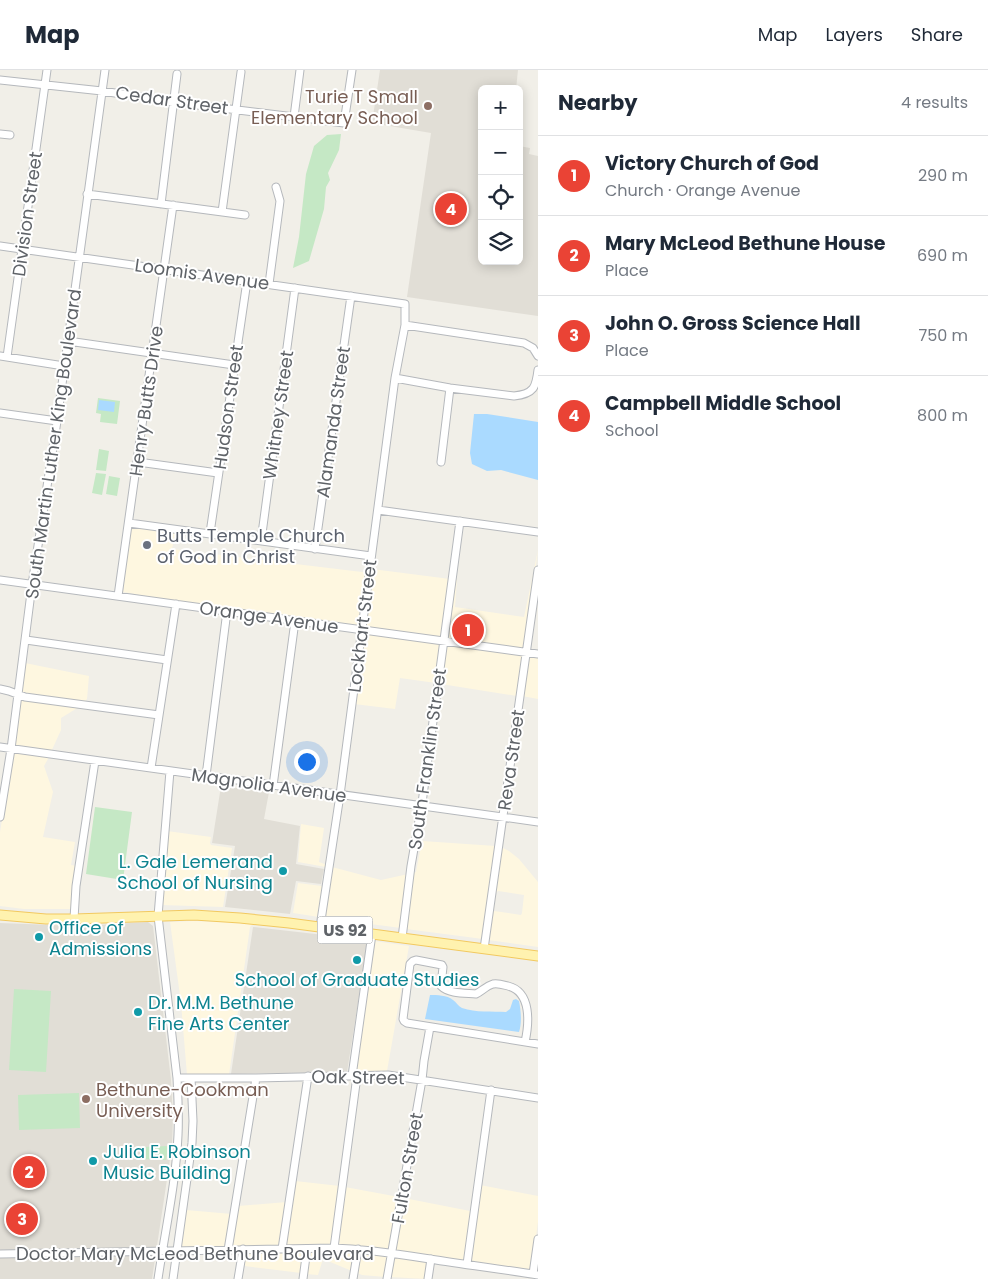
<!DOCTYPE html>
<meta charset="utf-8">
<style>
:root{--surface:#fff;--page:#f6f6f7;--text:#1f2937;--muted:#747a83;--line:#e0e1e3;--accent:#ea4335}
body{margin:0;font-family:Poppins,sans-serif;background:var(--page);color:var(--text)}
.controls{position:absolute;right:15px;top:15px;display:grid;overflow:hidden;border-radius:8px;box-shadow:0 2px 12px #0003}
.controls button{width:45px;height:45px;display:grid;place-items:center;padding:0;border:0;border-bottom:1px solid var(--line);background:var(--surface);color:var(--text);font:25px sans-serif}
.you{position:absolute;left:306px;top:691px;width:18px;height:18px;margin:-12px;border:4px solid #fff;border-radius:50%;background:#1a73e8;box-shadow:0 0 0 8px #1a73e833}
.badge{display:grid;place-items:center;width:32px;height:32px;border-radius:50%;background:var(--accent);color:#fff;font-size:16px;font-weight:700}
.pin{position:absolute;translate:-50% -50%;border:2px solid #fff;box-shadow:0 1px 5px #0006}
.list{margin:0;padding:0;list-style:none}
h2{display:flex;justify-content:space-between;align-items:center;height:65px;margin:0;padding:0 20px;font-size:21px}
h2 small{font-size:16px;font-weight:400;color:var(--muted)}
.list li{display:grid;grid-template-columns:32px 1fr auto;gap:15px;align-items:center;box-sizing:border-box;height:80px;padding:0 20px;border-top:1px solid var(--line)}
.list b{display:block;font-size:19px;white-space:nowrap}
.list p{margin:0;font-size:16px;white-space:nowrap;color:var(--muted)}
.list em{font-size:16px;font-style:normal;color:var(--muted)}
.icon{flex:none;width:28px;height:28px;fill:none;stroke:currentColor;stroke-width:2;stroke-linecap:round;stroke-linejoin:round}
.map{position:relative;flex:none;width:538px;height:1209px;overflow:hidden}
header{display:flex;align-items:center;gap:30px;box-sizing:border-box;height:70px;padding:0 25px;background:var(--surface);border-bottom:1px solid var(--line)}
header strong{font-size:24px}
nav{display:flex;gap:28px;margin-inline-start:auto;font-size:18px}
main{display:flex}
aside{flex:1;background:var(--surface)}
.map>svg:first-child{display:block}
.commercial{fill:#fef7e0;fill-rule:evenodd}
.education{fill:#e1ded6}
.green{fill:#c5e8c5}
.water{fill:#aadaff}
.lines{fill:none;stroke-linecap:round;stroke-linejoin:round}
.minor-casing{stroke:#b5b8bc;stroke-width:9}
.major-casing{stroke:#f2c960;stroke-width:11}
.minor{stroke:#fff;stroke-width:7}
.major{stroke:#fff2af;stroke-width:9}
.education-dot{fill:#8d6e63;stroke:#fff;stroke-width:2}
.worship-dot{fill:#6b7280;stroke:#fff;stroke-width:2}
.culture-dot{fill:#0f9aa8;stroke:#fff;stroke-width:2}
.labels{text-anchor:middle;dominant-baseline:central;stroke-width:4;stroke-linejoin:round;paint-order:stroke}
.shield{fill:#fff;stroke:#8f9295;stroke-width:1}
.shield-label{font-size:16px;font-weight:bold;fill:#5f6368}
.education-label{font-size:18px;fill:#785e54;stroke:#fff;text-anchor:end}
.street-label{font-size:18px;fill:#5f6368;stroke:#fff}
.worship-label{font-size:18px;fill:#5b616d;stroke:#fff;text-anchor:start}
.culture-label{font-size:18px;fill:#0d838f;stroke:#fff;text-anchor:start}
</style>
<header>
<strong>Map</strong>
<nav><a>Map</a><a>Layers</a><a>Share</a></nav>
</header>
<main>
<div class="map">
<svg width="538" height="1209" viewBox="0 0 538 1209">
<rect width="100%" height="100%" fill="#f1efe8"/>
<path class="commercial" d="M131 456 176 462 172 479 362 502 366 501 359 557 193 534 123 522Z
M538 480 524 580 447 569 455 509 457 510 455 537 524 547Z
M372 499 450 509 442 568 364 557Z
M364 563 441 574 436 613 400 608 395 639 354 634Z
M446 574 523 585 517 626 441 614Z
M528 586 538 587V629L522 626Z
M25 593 89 606 87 629 84 632 26 624 21 622Z
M21 628 79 637 61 648V660L51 682 14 677Z
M13 682 49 687 44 696 53 722 43 767 75 772 71 795 77 796 72 839H24L0 836V762Z
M301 754 324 758 319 792 327 795 319 847 293 843 298 813 322 816 323 814 326 797 298 792Z
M167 761 211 767 210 773 211 775 232 778 223 837 161 835Z
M422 771 496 776 483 869 406 859 413 803 416 802Z
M501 777 509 781 519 789 538 812V877L488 870ZM498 821 524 825 522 843 521 845 494 841 496 823Z
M332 797 381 810 408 804 401 858 324 848Z
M192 851 232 852 256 855H252L250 857 229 1005H187L181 933 170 852Z
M374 871 409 876 387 1001 355 1003Z
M295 1111 340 1116 332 1175 285 1176Z
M480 1115 538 1126V1152L531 1201 469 1192Z
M345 1117 399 1127 390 1180 361 1176 337 1175Z
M474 1125 465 1191 394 1180 404 1128 470 1141Z
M287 1132 280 1176 231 1177 238 1136Z
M186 1140 232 1144 226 1177 180 1178Z
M304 1181 301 1203 245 1196V1182Z
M309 1181H355L352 1201 323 1189 318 1205 306 1204Z
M360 1182 389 1185 385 1207 362 1205 357 1203Z
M394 1186 429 1192 426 1209 390 1207Z"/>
<path class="education" d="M380 0H518L516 19H482V191H519V76L530 78 529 84 538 86V246L407 227 431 63 372 53Z
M221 716 269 722 264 749 300 756 296 794 324 799 321 814 296 811 290 844 225 837 235 776 212 773Z
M148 852 153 856 171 1010 173 1048 172 1076 152 1209H0V853L79 856Z
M253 857 368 870 347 1002 231 1004Z"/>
<path class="green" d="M341 64 339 80 328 103 330 110 326 117 324 139 309 191 293 198 299 167 306 104 314 76 327 65Z
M98 328 120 331 117 354 100 352 101 344 96 343Z
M99 379 109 381 106 401 96 400Z
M96 403 106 404 102 425 92 423Z
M109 406 120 408 117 426 106 424Z
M95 737 132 742 123 810 86 804Z
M14 919 51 921 46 1002 9 1000Z
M79 1023 80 1058 19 1060 18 1025Z
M168 1076 166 1090 142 1089V1077Z"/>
<path class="water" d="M99 330 115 332 114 342 98 340Z
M474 344H487L538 352V410L501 400 487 401 472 394 470 383Z
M430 925C437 925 447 925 453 930 456 932 458 936 462 938 476 943 492 941 506 942L510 939 513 930 516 929 519 931C521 941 522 953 519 962L425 949Z"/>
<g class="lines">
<defs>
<path id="minor" d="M0 10 102 21 173 32 344 53 352 0
M294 47 300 0
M0 64 10 65
M87 124 245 145
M161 134 177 4
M222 142 241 2
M0 176 405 234V255L395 308 340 725 320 857
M269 214 280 131 276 117
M405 255 524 273 533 278 538 286
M68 271 234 295
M0 286 64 296
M7 287 47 0
M395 308 450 318 514 326C534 324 536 317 538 300
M0 343 57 351
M138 392 218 403
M441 392 450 318
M378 440 538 462
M129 453 371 486
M210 463 247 211
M261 471 295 218
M315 479 351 226
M0 510 538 584
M118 526 173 135
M26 570 167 590
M0 619 9 621 25 627 159 645
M0 677 538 752
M151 698 176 534
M206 706 227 541
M273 716 295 551
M0 747 11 679 32 515 57 351 105 0
M74 849 76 816 95 691
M402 868 411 796 422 733 460 451
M484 879 538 500
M525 972C529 954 532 922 508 916 504 915 498 913 493 914 486 916 481 922 476 924 465 923 449 924 441 916L443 897 442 895 416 890 413 891 410 894 403 949 404 951 407 953 538 974
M352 1006 372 864
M177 1008H256L388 1005 538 1028
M334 1178 357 1006
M282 1179 308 1006
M228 1180 256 1008
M0 1184 334 1178C367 1179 398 1184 430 1189 466 1195 502 1199 538 1205
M467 1194 491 1020
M533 1204 538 1169
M158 1209C165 1161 176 1113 178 1065 179 1046 178 1027 177 1008L158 846 170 701
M173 1209 192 1073 193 1051 191 1008
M238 1209 243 1179
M303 1209 307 1179
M353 1209 358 1179
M387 1209 422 1010 424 991 430 957
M428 1209 431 1189"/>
<path id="major" d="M0 845 46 849H74L194 845 240 848 289 853 538 886"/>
</defs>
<use href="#minor" class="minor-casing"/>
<use href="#major" class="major-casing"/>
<use href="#minor" class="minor"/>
<use href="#major" class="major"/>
</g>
<g class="education-dot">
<circle cx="428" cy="36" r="5"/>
<circle cx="86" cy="1029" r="5"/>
</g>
<circle class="worship-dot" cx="147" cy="475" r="5"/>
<g class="culture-dot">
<circle cx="283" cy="801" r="5"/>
<circle cx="39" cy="867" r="5"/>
<circle cx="357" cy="890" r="5"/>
<circle cx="138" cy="942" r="5"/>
<circle cx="93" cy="1091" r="5"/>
</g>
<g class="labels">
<rect class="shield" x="317.5" y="846.5" width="55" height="27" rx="4"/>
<g class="shield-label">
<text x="345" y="860">US 92</text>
</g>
<g class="education-label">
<text x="418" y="26">Turie T Small<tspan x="418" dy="21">Elementary School</tspan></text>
<text x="96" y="1019" text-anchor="start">Bethune-Cookman<tspan x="96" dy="21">University</tspan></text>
</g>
<g class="street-label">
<text transform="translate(172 30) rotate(8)">Cedar Street</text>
<text transform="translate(27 144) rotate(-82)">Division Street</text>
<text transform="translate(202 204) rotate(8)">Loomis Avenue</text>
<text transform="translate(146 331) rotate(-82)">Henry Butts Drive</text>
<text transform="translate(228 337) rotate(-82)">Hudson Street</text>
<text transform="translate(278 345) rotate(-82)">Whitney Street</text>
<text transform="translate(333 352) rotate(-82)">Alamanda Street</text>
<text transform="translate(53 374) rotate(-82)">South Martin Luther King Boulevard</text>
<text transform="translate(269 547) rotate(8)">Orange Avenue</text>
<text transform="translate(362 556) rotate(-83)">Lockhart Street</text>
<text transform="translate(427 689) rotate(-82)">South Franklin Street</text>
<text transform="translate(511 690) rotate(-82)">Reva Street</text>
<text transform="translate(269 715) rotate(8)">Magnolia Avenue</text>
<text transform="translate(358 1007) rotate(1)">Oak Street</text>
<text transform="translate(407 1098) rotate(-80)">Fulton Street</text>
<text x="195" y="1183">Doctor Mary McLeod Bethune Boulevard</text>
</g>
<g class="worship-label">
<text x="157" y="465">Butts Temple Church<tspan x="157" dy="21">of God in Christ</tspan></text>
</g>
<g class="culture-label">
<text x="273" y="791" text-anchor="end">L. Gale Lemerand<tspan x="273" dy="21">School of Nursing</tspan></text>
<text x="49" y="857">Office of<tspan x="49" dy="21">Admissions</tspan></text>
<text x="357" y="909" text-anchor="middle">School of Graduate Studies</text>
<text x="148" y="932">Dr. M.M. Bethune<tspan x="148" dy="21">Fine Arts Center</tspan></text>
<text x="103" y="1081">Julia E. Robinson<tspan x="103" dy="21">Music Building</tspan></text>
</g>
</g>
</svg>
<div class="controls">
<button>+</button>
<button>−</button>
<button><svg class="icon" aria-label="locate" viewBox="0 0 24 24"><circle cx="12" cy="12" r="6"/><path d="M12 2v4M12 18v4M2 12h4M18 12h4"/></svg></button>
<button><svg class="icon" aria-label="layers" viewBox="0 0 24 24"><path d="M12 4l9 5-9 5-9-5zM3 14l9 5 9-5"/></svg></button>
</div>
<div class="you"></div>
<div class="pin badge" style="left:468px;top:560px">1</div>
<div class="pin badge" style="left:29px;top:1102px">2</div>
<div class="pin badge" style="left:22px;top:1149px">3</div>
<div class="pin badge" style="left:451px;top:139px">4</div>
</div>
<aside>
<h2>Nearby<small>4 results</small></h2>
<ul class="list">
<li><span class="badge">1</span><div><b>Victory Church of God</b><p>Church · Orange Avenue</p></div><em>290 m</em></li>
<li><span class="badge">2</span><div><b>Mary McLeod Bethune House</b><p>Place</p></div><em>690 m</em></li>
<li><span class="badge">3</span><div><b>John O. Gross Science Hall</b><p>Place</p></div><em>750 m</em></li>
<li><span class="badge">4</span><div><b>Campbell Middle School</b><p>School</p></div><em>800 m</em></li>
</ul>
</aside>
</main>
